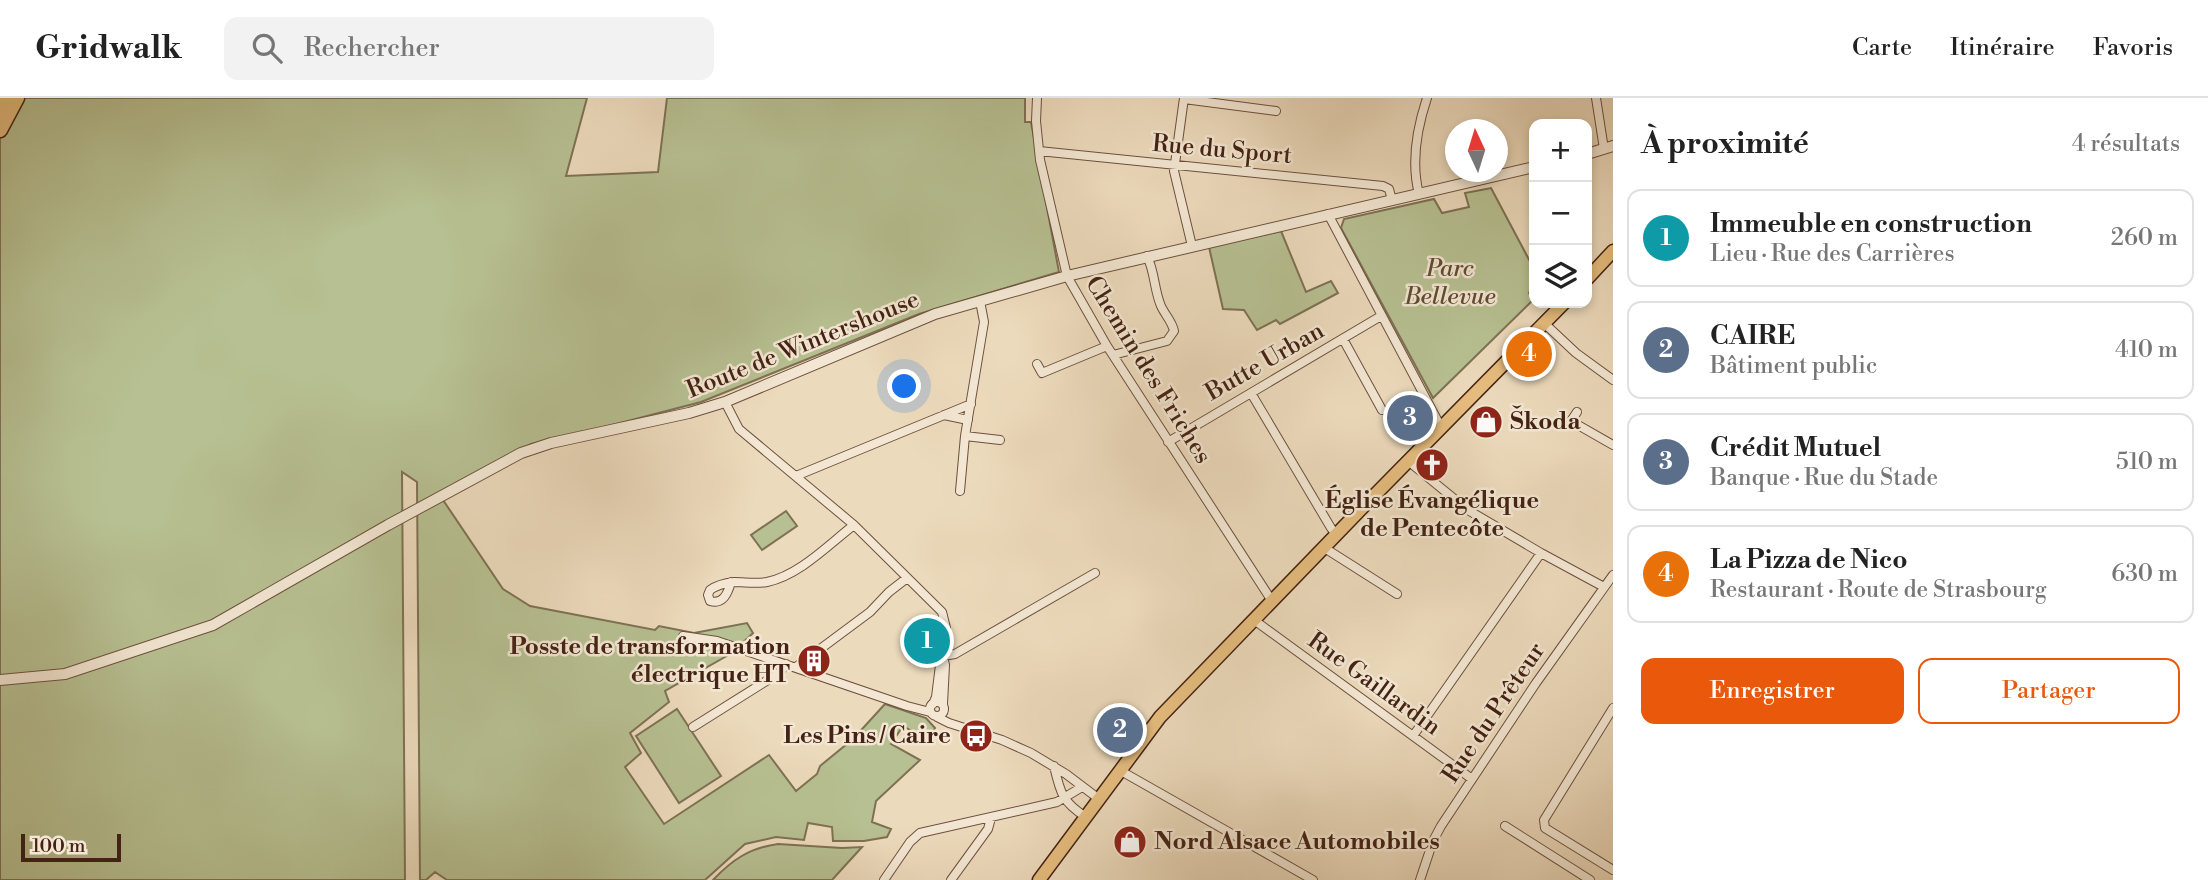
<!DOCTYPE html>
<html lang="fr">
<meta charset="utf-8">
<style>
:root{--surface:#fff;--page:#f2f2f2;--text:#222;--muted:#767676;--line:#e0e0e0;--accent:#ea580c}
body{margin:0;font-family:"Libre Bodoni",serif;background:var(--page);color:var(--text)}
.controls{position:absolute;right:21px;top:21px;display:grid;overflow:hidden;border-radius:14px;box-shadow:0 4px 10px #0003}
.controls button{width:63px;height:63px;display:grid;place-items:center;padding:0;border:0;border-bottom:2px solid var(--line);background:var(--surface);color:var(--text);font:35px sans-serif}
.compass{position:absolute;left:1445px;top:21px;width:63px;height:63px;border-radius:50%;background:var(--surface);box-shadow:0 4px 10px #0003;rotate:356deg}
.scale{position:absolute;left:21px;bottom:18px;width:100px;box-sizing:border-box;padding-left:7px;border:4px solid #442214;border-top:0;font-size:19px;line-height:24px;white-space:nowrap;color:#442214;-webkit-text-stroke:5px #f3e7d3;paint-order:stroke}
.you{position:absolute;left:905px;top:289px;width:24px;height:24px;margin:-18px;border:5px solid #fff;border-radius:50%;background:#1a73e8;box-shadow:0 0 0 10px #1a73e833}
.badge{display:grid;place-items:center;width:46px;height:46px;border-radius:50%;background:var(--accent);color:#fff;font-size:23px;font-weight:700}
.pin{position:absolute;translate:-50% -50%;border:4px solid #fff;box-shadow:0 2px 7px #0006}
.list{margin:0;padding:0;list-style:none}
h2{display:flex;justify-content:space-between;align-items:center;height:91px;margin:0;padding:0 28px;font-size:30px}
h2 small{font-size:23px;font-weight:400;color:var(--muted)}
.list li{display:grid;grid-template-columns:46px 1fr auto;gap:21px;align-items:center;box-sizing:border-box;height:98px;margin:0 14px 14px;padding:0 14px;border:2px solid var(--line);border-radius:14px}
.list b{display:block;font-size:26px;white-space:nowrap}
.list p{margin:0;font-size:23px;white-space:nowrap;color:var(--muted)}
.list em{font-size:23px;font-style:normal;color:var(--muted)}
.actions{display:flex;gap:14px;padding:21px 28px}
.actions a{flex:1;padding:16px 0;border:2px solid var(--accent);border-radius:14px;text-align:center;font-size:24px;color:var(--accent)}
.actions .main{background:var(--accent);color:#fff}
.icon{flex:none;width:38px;height:38px;fill:none;stroke:currentColor;stroke-width:2;stroke-linecap:round;stroke-linejoin:round}
.map{position:relative;flex:none;width:1613px;height:782px;overflow:hidden}
header{display:flex;align-items:center;gap:42px;box-sizing:border-box;height:98px;padding:0 35px;background:var(--surface);border-bottom:2px solid var(--line)}
header strong{font-size:33px}
nav{display:flex;gap:38px;margin-inline-start:auto;font-size:24px}
.search{width:490px;height:63px;background:var(--page);display:flex;align-items:center;gap:18px;box-sizing:border-box;padding:0 24px;border-radius:14px;color:var(--muted);font-size:26px}
main{display:flex}
aside{flex:1;background:var(--surface)}
.map>svg:first-child{display:block}
.green{fill:#b7c092;stroke:#7e7153;stroke-width:2}
.lines{fill:none;stroke-linecap:round;stroke-linejoin:round}
.minor-casing{stroke:#6e503e;stroke-width:10}
.tertiary-casing{stroke:#6e503e;stroke-width:12}
.primary-casing{stroke:#442214;stroke-width:15}
.trunk-casing{stroke:#442214;stroke-width:17}
.minor{stroke:#f3e7d3;stroke-width:8}
.tertiary{stroke:#f3e7d3;stroke-width:10}
.primary{stroke:#e6bd7e;stroke-width:12}
.trunk{stroke:#e6bd7e;stroke-width:14}
.labels{text-anchor:middle;dominant-baseline:central;stroke-width:5;stroke-linejoin:round;paint-order:stroke}
.street-label{font-size:24px;fill:#442214;stroke:#f3e7d3}
.park-label{font-size:24px;font-style:italic;fill:#614a34;stroke:#f3e7d3}
.poi-label{font-size:24px;font-weight:bold;fill:#442214;stroke:#f3e7d3;text-anchor:start}
</style>
<header>
<strong>Gridwalk</strong>
<div class="search"><svg class="icon" aria-label="search" viewBox="0 0 24 24"><circle cx="10" cy="10" r="6"/><path d="M15 15l6 6"/></svg>Rechercher</div>
<nav><a>Carte</a><a>Itinéraire</a><a>Favoris</a></nav>
</header>
<main>
<div class="map">
<svg width="1613" height="782" viewBox="0 0 1613 782">
<rect width="100%" height="100%" fill="#ecdabc"/>
<filter id="stains"><feTurbulence type="fractalNoise" baseFrequency=".00286" numOctaves="4"/><feColorMatrix values="0 0 0 0 .2 0 0 0 0 .09 0 0 0 0 .02 0 0 0 .5 -.17"/></filter>
<radialGradient id="worn" r=".72"><stop offset=".6" stop-color="#630" stop-opacity="0"/><stop offset="1" stop-color="#630" stop-opacity=".3"/></radialGradient>
<path class="green" d="M0 0H587L566 78 658 74 667 0H1025V24H1031L1059 174 919 216 701 304 570 338 531 346 443 402 503 491 530 508 655 532 659 528 694 535 747 525 753 535 732 555 665 593 669 604 630 635 641 655 625 669 664 726 769 657 796 693 817 676 820 668 853 641 885 606 926 620 935 630 929 643 903 628 891 646 920 662 876 703 872 724 891 731 887 739 864 743H833L832 729 808 725 804 742 776 739 745 746 705 782H447L435 774 426 782H420L417 384 402 374 405 782H0Z
M1491 90 1534 171V188L1529 195 1534 201 1433 300 1341 130 1344 121 1434 101 1442 115 1469 109 1465 95Z
M1281 133 1306 194 1331 183 1338 195 1280 226 1276 222 1257 232 1244 212 1223 211 1209 149Z
M786 413 797 428 762 452 751 437Z
M677 611 721 678 679 705 636 638Z
M778 746 842 750 862 749 832 782H713C732 762 749 750 778 746Z"/>
<g class="lines">
<defs>
<path id="minor" d="M1037 0 1036 23 1040 62 1067 178 1107 248 1272 503
M1184 0 1174 73 1192 148
M1596 0 1604 51
M1184 1 1276 13
M1039 53 1383 88 1389 91 1392 102
M1419 96C1411 65 1417 30 1427 0
M1328 116 1441 329
M1544 225 1576 255 1613 282
M1343 241 1382 312
M1113 257 1167 243 1174 233C1172 223 1165 217 1161 208 1154 192 1155 174 1147 158
M1037 266 1042 275 1107 248
M1251 295 1331 430 1336 436
M725 304 739 331 854 427 942 514 946 530 943 558 945 567 943 606
M1577 314 1571 323 1613 347
M944 317 968 322
M965 338 1000 342
M1168 344 1381 218
M1408 363 1468 412 1541 455 1604 489
M796 378 971 306
M960 393 965 338 984 224 980 203
M1323 449 1397 496
M731 484C728 495 723 507 710 503L708 497 710 492C717 487 725 485 734 484 745 484 756 486 767 484 800 477 829 446 854 427
M1254 522 1472 681
M683 538 717 543 907 608 930 614
M943 558 955 556 1095 475
M796 569 870 514 889 494 907 480
M930 611a7 7 0 1 1 14 0a7 7 0 1 1-14 0Z
M933 606 936 599 940 567
M1613 610 1544 722 1545 730 1613 772
M937 619 949 625 1002 642 1031 655 1066 676 1099 701
M693 629 779 575 786 566
M1413 638 1541 455
M1054 668C1060 694 1062 704 1086 719
M1121 673 1313 782
M1505 728 1590 782
M884 782 910 744 920 735 1057 704 1082 689
M951 782 988 731 991 720
M1420 782 1433 743 1441 728 1536 585 1613 477"/>
<path id="tertiary" d="M1587 56 1613 48
M0 582 65 576 213 527 388 427 521 355 551 345 689 315 725 304 935 216 1067 178 1534 69"/>
<path id="primary" d="M1587 181 1613 153
M1039 782 1160 619 1360 412 1564 205"/>
<path id="trunk" d="M0 11 5 0
M0 32 17 0"/>
</defs>
<use href="#minor" class="minor-casing"/>
<use href="#tertiary" class="tertiary-casing"/>
<use href="#primary" class="primary-casing"/>
<use href="#trunk" class="trunk-casing"/>
<use href="#minor" class="minor"/>
<use href="#tertiary" class="tertiary"/>
<use href="#primary" class="primary"/>
<use href="#trunk" class="trunk"/>
</g>
<defs>
<symbol id="shop-disc" viewBox="-11 -11 22 22"><circle r="9.5" fill="#8f2418" stroke="#f3e7d3"/><path d="M-5-2.5h2.3a2.7 3.5 0 0 1 5.4 0H5L5.5 6h-11ZM-1.5-2.5h3a1.5 2.3 0 0 0-3 0Z" fill="#fff"/></symbol>
<symbol id="church-disc" viewBox="-11 -11 22 22"><circle r="9.5" fill="#8f2418" stroke="#f3e7d3"/><path d="M-1.2-6h2.4v3.5h3.3v2.4h-3.3V6h-2.4V-.1h-3.3v-2.4h3.3Z" fill="#fff"/></symbol>
<symbol id="building-disc" viewBox="-11 -11 22 22"><circle r="9.5" fill="#8f2418" stroke="#f3e7d3"/><path d="M-4-6H4V6H1V3H-1V6H-4ZM-2.5-4.3h1.7v1.8h-1.7ZM.8-4.3h1.7v1.8H.8ZM-2.5-1h1.7V.8h-1.7ZM.8-1h1.7V.8H.8Z" fill="#fff"/></symbol>
<symbol id="bus-disc" viewBox="-11 -11 22 22"><circle r="9.5" fill="#8f2418" stroke="#f3e7d3"/><path d="M-5-6H5V4H4V6H2V4H-2V6H-4V4H-5ZM-3.5-4V0h7V-4ZM-3.5 1.2v1.5H-2V1.2ZM2 1.2v1.5H3.5V1.2Z" fill="#fff"/></symbol>
</defs>
<g fill-rule="evenodd">
<use href="#shop-disc" x="1467" y="305" width="38" height="38"/>
<use href="#church-disc" x="1413" y="348" width="38" height="38"/>
<use href="#building-disc" x="795" y="544" width="38" height="38"/>
<use href="#bus-disc" x="957" y="619" width="38" height="38"/>
<use href="#shop-disc" x="1111" y="725" width="38" height="38"/>
</g>
<g class="labels">
<g class="street-label">
<text transform="translate(1222 52) rotate(5)">Rue du Sport</text>
<text transform="translate(803 247) rotate(-22)">Route de Wintershouse</text>
<text transform="translate(1265 264) rotate(-30)">Butte Urban</text>
<text transform="translate(1148 272) rotate(58)">Chemin des Friches</text>
<text transform="translate(1374 586) rotate(36)">Rue Gaillardin</text>
<text transform="translate(1494 615) rotate(-56)">Rue du Prêteur</text>
</g>
<g class="park-label">
<text x="1450" y="171">Parc<tspan x="1450" dy="28">Bellevue</tspan></text>
</g>
<g class="poi-label">
<text x="1510" y="324">Škoda</text>
<text x="1432" y="403" text-anchor="middle">Église Évangélique<tspan x="1432" dy="28">de Pentecôte</tspan></text>
<text x="790" y="549" text-anchor="end">Posste de transformation<tspan x="790" dy="28">électrique HT</tspan></text>
<text x="951" y="638" text-anchor="end">Les Pins / Caire</text>
<text x="1154" y="744">Nord Alsace Automobiles</text>
</g>
</g>
<rect width="100%" height="100%" filter="url(#stains)"/>
<rect width="100%" height="100%" fill="url(#worn)"/>
</svg>
<div class="controls">
<button>+</button>
<button>−</button>
<button><svg class="icon" aria-label="layers" viewBox="0 0 24 24"><path d="M12 4l9 5-9 5-9-5zM3 14l9 5 9-5"/></svg></button>
</div>
<svg class="compass" viewBox="-18 -18 36 36"><path d="M0-13l5 13h-10z" fill="#e53935"/><path d="M0 13l5-13h-10z" fill="#767676"/></svg>
<div class="scale">100 m</div>
<div class="you"></div>
<div class="pin badge" style="left:927px;top:543px;background:#0f9aa8">1</div>
<div class="pin badge" style="left:1120px;top:632px;background:#5c6f8a">2</div>
<div class="pin badge" style="left:1410px;top:320px;background:#5c6f8a">3</div>
<div class="pin badge" style="left:1529px;top:256px;background:#e8710a">4</div>
</div>
<aside>
<h2>À proximité<small>4 résultats</small></h2>
<ul class="list">
<li><span class="badge" style="background:#0f9aa8">1</span><div><b>Immeuble en construction</b><p>Lieu · Rue des Carrières</p></div><em>260 m</em></li>
<li><span class="badge" style="background:#5c6f8a">2</span><div><b>CAIRE</b><p>Bâtiment public</p></div><em>410 m</em></li>
<li><span class="badge" style="background:#5c6f8a">3</span><div><b>Crédit Mutuel</b><p>Banque · Rue du Stade</p></div><em>510 m</em></li>
<li><span class="badge" style="background:#e8710a">4</span><div><b>La Pizza de Nico</b><p>Restaurant · Route de Strasbourg</p></div><em>630 m</em></li>
</ul>
<div class="actions"><a class="main">Enregistrer</a><a>Partager</a></div>
</aside>
</main>
